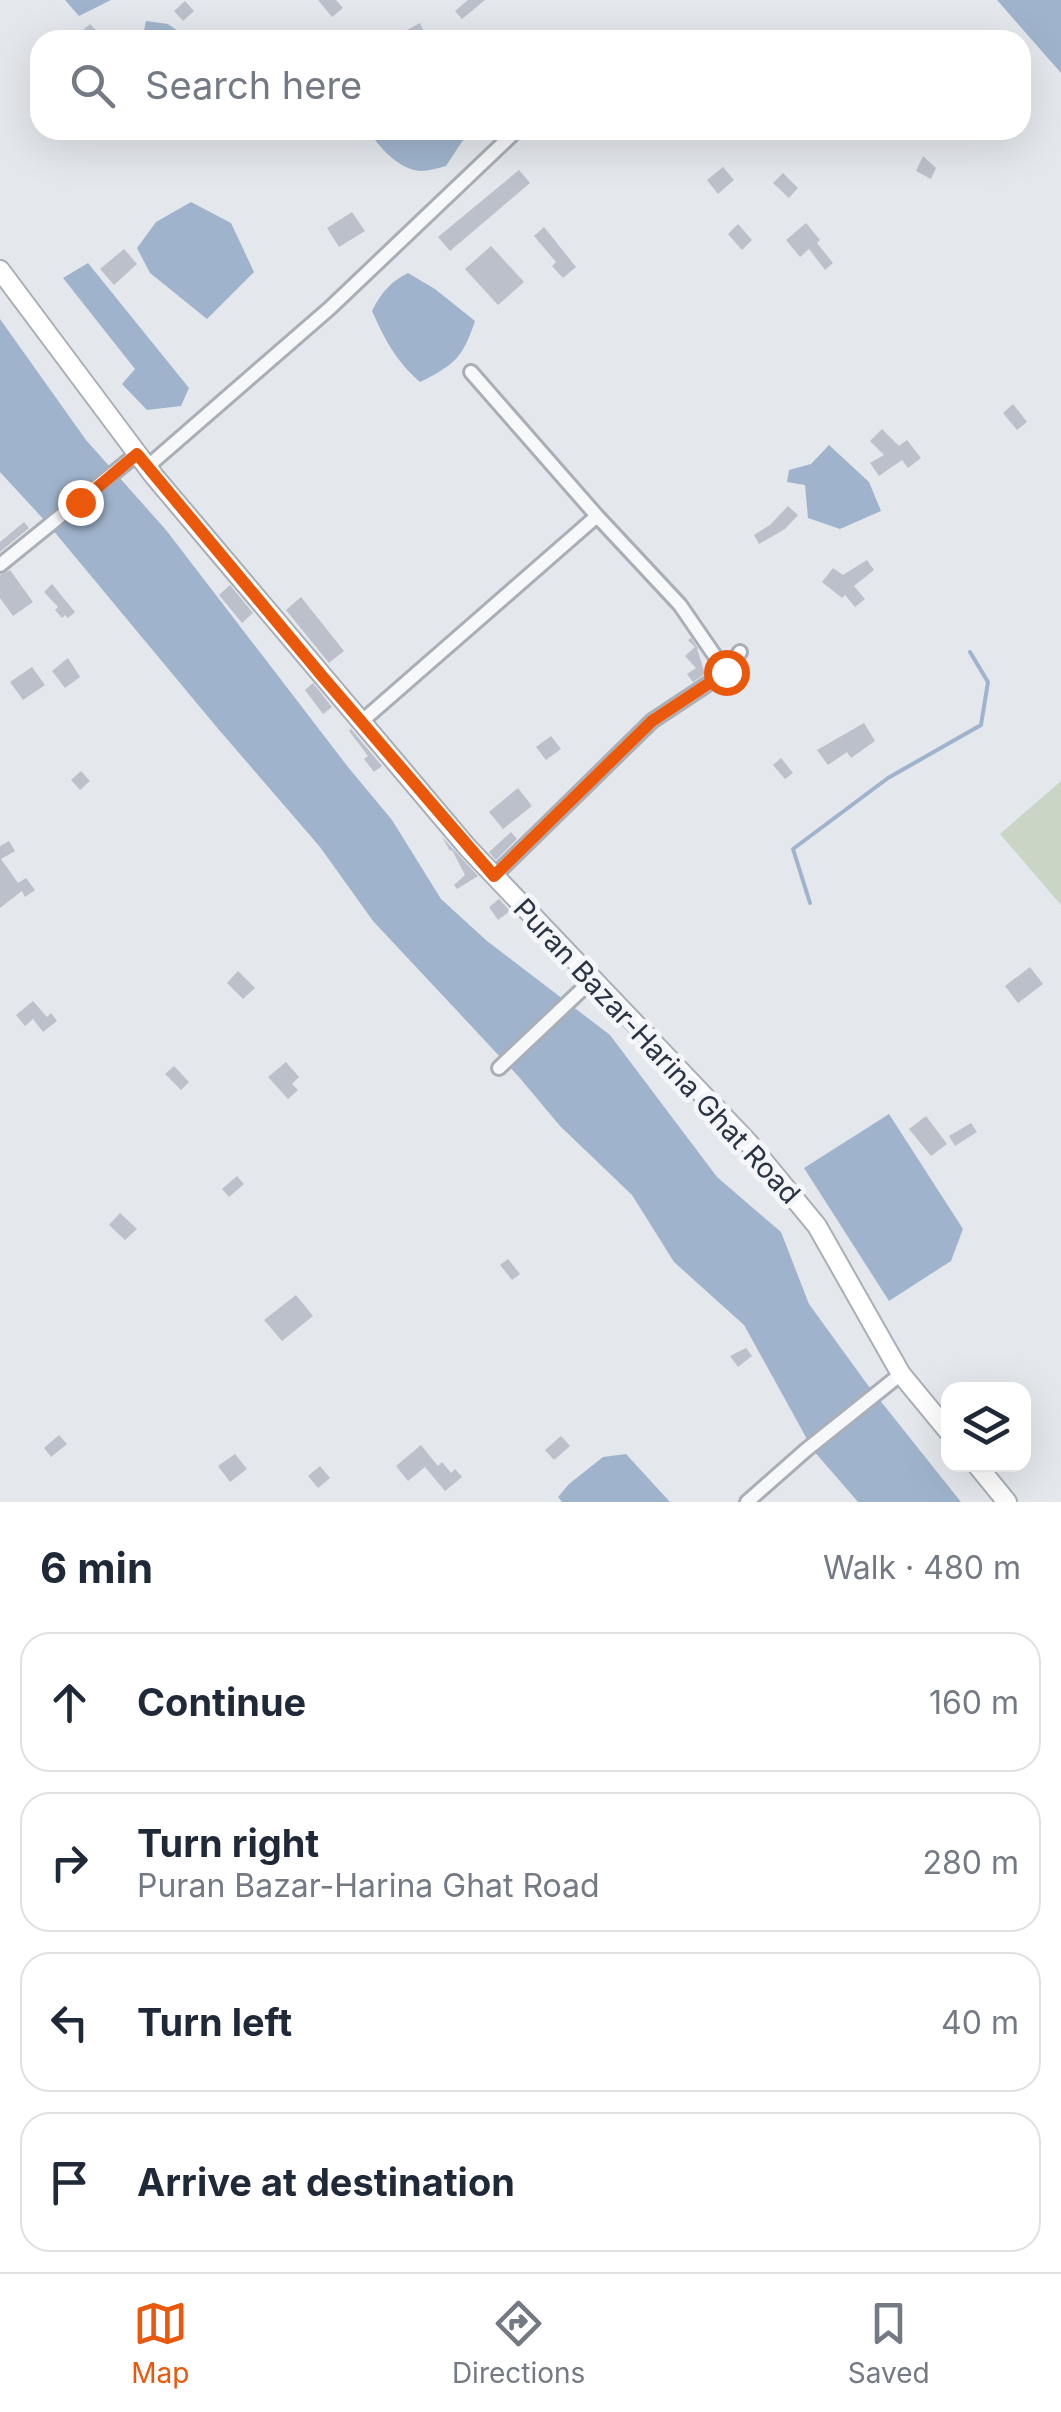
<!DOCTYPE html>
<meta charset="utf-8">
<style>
:root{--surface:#fff;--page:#f6f6f7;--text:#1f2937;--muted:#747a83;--line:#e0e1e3;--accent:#ea580c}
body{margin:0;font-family:Inter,sans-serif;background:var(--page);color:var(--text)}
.controls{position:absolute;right:30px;bottom:30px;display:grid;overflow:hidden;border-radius:20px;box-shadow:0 10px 40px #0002}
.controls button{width:90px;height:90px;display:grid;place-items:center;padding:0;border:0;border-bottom:2px solid var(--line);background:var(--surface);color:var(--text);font:50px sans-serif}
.stop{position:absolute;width:30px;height:30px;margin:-22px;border:8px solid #ea580c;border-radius:50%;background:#fff}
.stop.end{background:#ea580c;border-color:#fff;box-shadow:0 2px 10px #0008}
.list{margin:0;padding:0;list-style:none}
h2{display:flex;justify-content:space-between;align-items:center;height:130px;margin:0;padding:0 40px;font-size:42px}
h2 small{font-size:32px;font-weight:400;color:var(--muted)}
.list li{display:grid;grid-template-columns:65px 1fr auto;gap:30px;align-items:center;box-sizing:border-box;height:140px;margin:0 20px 20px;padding:0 20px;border:2px solid var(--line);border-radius:30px}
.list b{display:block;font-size:38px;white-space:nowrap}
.list p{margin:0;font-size:32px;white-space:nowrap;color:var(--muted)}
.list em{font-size:32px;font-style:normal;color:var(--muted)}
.icon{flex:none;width:55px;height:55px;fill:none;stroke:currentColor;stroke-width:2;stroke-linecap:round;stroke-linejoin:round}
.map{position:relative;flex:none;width:1061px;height:1502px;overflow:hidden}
.search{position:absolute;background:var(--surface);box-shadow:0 10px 40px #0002;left:30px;right:30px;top:30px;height:110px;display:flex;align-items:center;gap:25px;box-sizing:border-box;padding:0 35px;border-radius:30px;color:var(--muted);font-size:38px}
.sheet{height:770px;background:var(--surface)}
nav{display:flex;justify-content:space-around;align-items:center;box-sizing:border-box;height:140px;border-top:2px solid var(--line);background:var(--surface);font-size:28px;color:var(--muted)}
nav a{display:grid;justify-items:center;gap:5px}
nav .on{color:var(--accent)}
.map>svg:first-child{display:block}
.green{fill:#c9d6c5}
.water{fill:#9fb4cc}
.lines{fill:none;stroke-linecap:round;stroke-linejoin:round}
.stream{stroke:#9fb4cc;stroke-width:4}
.building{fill:#bbc0ca}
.street-casing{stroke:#a9aeb7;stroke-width:18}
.secondary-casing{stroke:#a9aeb7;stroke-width:22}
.street{stroke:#f7f8fa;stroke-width:12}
.secondary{stroke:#fff;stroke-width:18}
.route{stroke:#ea580c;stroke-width:12}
.labels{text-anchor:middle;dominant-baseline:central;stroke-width:10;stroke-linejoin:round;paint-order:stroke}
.street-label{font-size:28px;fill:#2b3445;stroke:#f4f6f9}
</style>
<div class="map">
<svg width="1061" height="1502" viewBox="0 0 1061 1502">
<rect width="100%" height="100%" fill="#e4e7ec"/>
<path class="green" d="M1061 781V905L1000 834Z"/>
<path class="water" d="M65 0H111L79 16Z
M997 0H1061V73Z
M146 21 168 24 191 40H142Z
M368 130H466L465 137 446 166C438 168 428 171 421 171 399 170 379 147 368 130Z
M191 202 231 223 254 272 207 319 150 273 137 248 156 222Z
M88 263 189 388 181 406 147 410 122 384 135 369 63 278Z
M408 273 435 289 475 321C463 357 455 365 420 382 396 361 385 340 372 311 381 293 390 282 408 273Z
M0 319 86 440 166 530 348 767 392 820 441 899 487 941 610 1035 717 1177 781 1232 809 1304 867 1384 961 1502H858L813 1450 744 1325 674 1262 632 1195 560 1126 519 1077 373 921 320 847 214 724 47 523 0 472Z
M829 445 869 482 881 511 840 529 808 518 805 485 787 482 789 470 811 464Z
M889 1114 963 1229 951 1261 889 1301 804 1168Z
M626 1454 670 1502H562L558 1497 569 1484 603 1457Z"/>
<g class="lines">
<path class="stream" d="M810 903 793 849 888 778 981 725 988 682 970 652"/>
</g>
<path class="building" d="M318 0H336L343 8 332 17Z
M468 0H485L462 19 455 11Z
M185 1 194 11 183 21 174 11Z
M420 23 426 36 413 40 407 30Z
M90 24 98 32 89 40H71Z
M923 156 936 168 931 179 916 171Z
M723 167 734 180 718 194 707 180Z
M519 170 530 183 450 251 438 237Z
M783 173 798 188 789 198 773 183Z
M352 212 365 231 339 247 327 228Z
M806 223 820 240 817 243 833 263 825 270 809 249 800 257 786 240Z
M738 224 752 240 742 250 728 234Z
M544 227 576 267 563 278 552 266 556 262 534 236Z
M491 246 524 282 498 305 465 269Z
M124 249 137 264 114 285 100 269Z
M1013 404 1027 422 1017 430 1003 413Z
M882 429 899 446 907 440 921 458 908 468 902 460 879 476 870 463 884 455 870 441Z
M788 506 798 515 785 529 759 544 754 535 770 525Z
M24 522 29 528 0 552V542Z
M867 560 874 570 854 586 865 599 855 607 845 595 842 598 822 582 833 568 843 575Z
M10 570 33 602 13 616 0 598V575Z
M52 584 75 612 68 618 65 615 62 618 55 610 58 607 44 592Z
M230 585 253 613 242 623 219 595Z
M301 597 344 651 329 663 286 610Z
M691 638 699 650 697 648 705 674 693 682 687 674 696 668 685 656 695 647 688 640Z
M68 658 80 677 65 688 52 671Z
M32 667 45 685 23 700 10 682Z
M313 683 332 707 323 714 305 690Z
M864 723 875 741 851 758 847 752 828 765 817 750Z
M351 729 382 766 374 772 364 759 368 756 349 731Z
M551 736 561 749 546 760 536 747Z
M781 758 793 773 785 779 773 765Z
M81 771 90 781 80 790 71 780Z
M518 788 532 806 503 829 489 812Z
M511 832 517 839 496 860 489 852Z
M442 837 478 876 457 889 454 885 465 875 452 850 450 851Z
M9 841 15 851 1 859 18 883 26 878 35 890 25 897 22 891 0 908V846Z
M499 899 510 911 498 920 489 907Z
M1030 967 1043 984 1018 1003 1005 986Z
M238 971 255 988 243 999 227 983Z
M33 1001 47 1017 51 1013 57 1021 43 1032 33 1019 25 1026 16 1015Z
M286 1062 299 1077 292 1084 298 1090 288 1099 268 1077Z
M174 1066 189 1082 181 1090 165 1074Z
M926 1116 947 1144 931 1156 909 1129Z
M971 1123 977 1132 955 1146 949 1136Z
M237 1176 244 1184 229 1197 222 1189Z
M120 1213 137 1229 125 1240 109 1225Z
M508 1259 520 1274 512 1280 500 1265Z
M296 1295 313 1316 282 1341 264 1320Z
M746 1348 752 1356 738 1367 730 1356Z
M59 1435 67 1444 51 1457 44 1448Z
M561 1436 570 1446 554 1460 545 1450Z
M421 1445 438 1466 442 1462 451 1473 455 1469 462 1477 445 1491 425 1467 408 1481 396 1466Z
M235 1454 247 1469 230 1482 218 1466Z
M320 1466 330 1478 318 1488 308 1476Z"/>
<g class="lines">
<defs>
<path id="street" d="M471 372 597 516 680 605 726 672
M147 467 330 308 517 130
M0 565 137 454
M361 722 597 516
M494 876 652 721 726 672 740 652
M499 1068 593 979
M747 1502 806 1450 901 1374"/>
<path id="secondary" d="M0 270 154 476 468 848 747 1141 817 1226 901 1374 948 1431
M976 1464 1007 1502"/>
</defs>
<use href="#street" class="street-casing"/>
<use href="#secondary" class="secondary-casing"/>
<use href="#street" class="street"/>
<use href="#secondary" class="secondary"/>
</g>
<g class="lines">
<path class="route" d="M80 502 137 454 322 676 494 876 652 721 726 672"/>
</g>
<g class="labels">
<g class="street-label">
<text transform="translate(657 1051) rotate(47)">Puran Bazar-Harina Ghat Road</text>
</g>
</g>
</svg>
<div class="controls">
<button><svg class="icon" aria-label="layers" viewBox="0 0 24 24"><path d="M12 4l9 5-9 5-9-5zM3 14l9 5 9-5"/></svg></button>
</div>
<div class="stop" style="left:726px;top:672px"></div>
<div class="stop end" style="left:80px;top:502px"></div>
<div class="search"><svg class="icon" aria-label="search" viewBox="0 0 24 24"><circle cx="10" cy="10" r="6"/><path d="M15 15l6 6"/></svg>Search here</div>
</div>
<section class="sheet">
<h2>6 min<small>Walk · 480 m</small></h2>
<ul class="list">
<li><svg class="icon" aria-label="ahead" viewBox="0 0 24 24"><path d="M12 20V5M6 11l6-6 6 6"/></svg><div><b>Continue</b></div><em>160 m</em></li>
<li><svg class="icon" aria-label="right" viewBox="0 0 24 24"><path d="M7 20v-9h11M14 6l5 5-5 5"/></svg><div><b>Turn right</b><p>Puran Bazar-Harina Ghat Road</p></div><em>280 m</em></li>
<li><svg class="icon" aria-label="left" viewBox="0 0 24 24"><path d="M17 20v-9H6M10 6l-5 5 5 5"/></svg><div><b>Turn left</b></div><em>40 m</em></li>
<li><svg class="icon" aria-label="arrive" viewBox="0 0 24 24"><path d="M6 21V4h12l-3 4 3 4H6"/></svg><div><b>Arrive at destination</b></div></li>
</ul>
</section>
<nav>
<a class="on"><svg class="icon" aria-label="map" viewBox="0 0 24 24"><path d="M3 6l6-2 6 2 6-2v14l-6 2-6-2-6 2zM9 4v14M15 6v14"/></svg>Map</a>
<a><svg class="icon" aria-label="directions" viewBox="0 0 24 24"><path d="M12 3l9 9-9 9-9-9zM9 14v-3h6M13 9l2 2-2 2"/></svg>Directions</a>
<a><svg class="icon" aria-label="saved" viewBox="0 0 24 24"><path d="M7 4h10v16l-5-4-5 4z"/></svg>Saved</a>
</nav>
